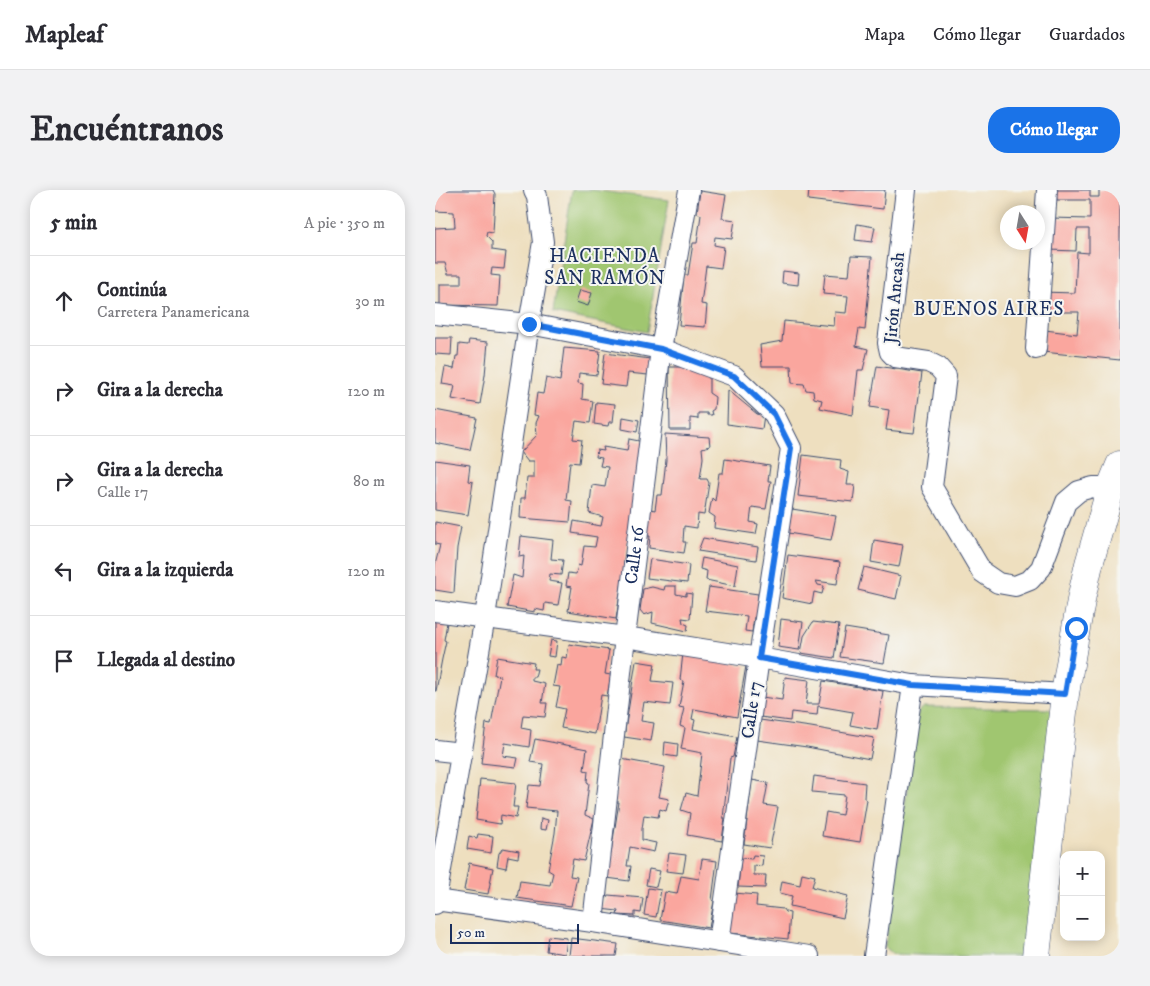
<!DOCTYPE html>
<html lang="es">
<meta charset="utf-8">
<style>
:root{--surface:#fff;--page:#f2f2f3;--text:#2b2b33;--muted:#7c7c81;--line:#e1e1e2;--accent:#1a73e8}
body{margin:0;font-family:"IM FELL DW Pica",serif;background:var(--page);color:var(--text)}
.controls{position:absolute;right:15px;bottom:15px;display:grid;overflow:hidden;border-radius:10px;box-shadow:0 2px 12px #0003}
.controls button{width:45px;height:45px;display:grid;place-items:center;padding:0;border:0;border-bottom:1px solid var(--line);background:var(--surface);color:var(--text);font:25px sans-serif}
.compass{position:absolute;left:565px;top:15px;width:45px;height:45px;border-radius:50%;background:var(--surface);box-shadow:0 2px 12px #0003;rotate:169deg}
.scale{position:absolute;left:15px;bottom:12px;width:129px;box-sizing:border-box;padding-left:5px;border:2px solid #1b2f5e;border-top:0;font-size:14px;line-height:18px;white-space:nowrap;color:#1b2f5e;-webkit-text-stroke:4px #f6f6f2;paint-order:stroke}
.stop{position:absolute;width:15px;height:15px;margin:-11px;border:4px solid #1a73e8;border-radius:50%;background:#fff}
.stop.end{background:#1a73e8;border-color:#fff;box-shadow:0 1px 5px #0008}
.list{margin:0;padding:0;list-style:none}
h2{display:flex;justify-content:space-between;align-items:center;height:65px;margin:0;padding:0 20px;font-size:21px}
h2 small{font-size:16px;font-weight:400;color:var(--muted)}
.list li{display:grid;grid-template-columns:32px 1fr auto;gap:15px;align-items:center;box-sizing:border-box;height:90px;padding:0 20px;border-top:1px solid var(--line)}
.list b{display:block;font-size:19px;white-space:nowrap}
.list p{margin:0;font-size:16px;white-space:nowrap;color:var(--muted)}
.list em{font-size:16px;font-style:normal;color:var(--muted)}
.icon{flex:none;width:28px;height:28px;fill:none;stroke:currentColor;stroke-width:2;stroke-linecap:round;stroke-linejoin:round}
.map{position:relative;flex:none;width:685px;height:766px;overflow:hidden;border-radius:20px}
header{display:flex;align-items:center;gap:30px;box-sizing:border-box;height:70px;padding:0 25px;background:var(--surface);border-bottom:1px solid var(--line)}
header strong{font-size:24px}
nav{display:flex;gap:28px;margin-inline-start:auto;font-size:18px}
.intro{display:flex;align-items:center;justify-content:space-between;box-sizing:border-box;height:120px;padding:0 30px}
h1{margin:0;font-size:35px}
.button{padding:12px 22px;border-radius:20px;background:var(--accent);color:#fff;font-size:18px;font-weight:700}
main{display:flex;gap:30px;padding:0 30px}
aside{flex:1;background:var(--surface);border-radius:20px;box-shadow:0 2px 12px #0003}
.map>svg:first-child{display:block}
.green{fill:#a0c670;stroke:#5e7a67}
.building{fill:#faa69e}
.lines{fill:none;stroke-linecap:round;stroke-linejoin:round}
.minor-casing{stroke:#3b496d;stroke-width:22}
.primary-casing{stroke:#3b496d;stroke-width:29}
.minor{stroke:#fff;stroke-width:20}
.primary{stroke:#fff;stroke-width:28}
.route{stroke:#1a73e8;stroke-width:6}
.labels{text-anchor:middle;dominant-baseline:central;stroke-width:4;stroke-linejoin:round;paint-order:stroke}
.street-label{font-size:18px;fill:#1b2f5e;stroke:#f6f6f2}
.neighbourhood-label{font-size:19px;letter-spacing:1px;fill:#1b2f5e;stroke:#f6f6f2}
</style>
<header>
<strong>Mapleaf</strong>
<nav><a>Mapa</a><a>Cómo llegar</a><a>Guardados</a></nav>
</header>
<div class="intro"><h1>Encuéntranos</h1><a class="button">Cómo llegar</a></div>
<main>
<aside>
<h2>5 min<small>A pie · 350 m</small></h2>
<ul class="list">
<li><svg class="icon" aria-label="ahead" viewBox="0 0 24 24"><path d="M12 20V5M6 11l6-6 6 6"/></svg><div><b>Continúa</b><p>Carretera Panamericana</p></div><em>30 m</em></li>
<li><svg class="icon" aria-label="right" viewBox="0 0 24 24"><path d="M7 20v-9h11M14 6l5 5-5 5"/></svg><div><b>Gira a la derecha</b></div><em>120 m</em></li>
<li><svg class="icon" aria-label="right" viewBox="0 0 24 24"><path d="M7 20v-9h11M14 6l5 5-5 5"/></svg><div><b>Gira a la derecha</b><p>Calle 17</p></div><em>80 m</em></li>
<li><svg class="icon" aria-label="left" viewBox="0 0 24 24"><path d="M17 20v-9H6M10 6l-5 5 5 5"/></svg><div><b>Gira a la izquierda</b></div><em>120 m</em></li>
<li><svg class="icon" aria-label="arrive" viewBox="0 0 24 24"><path d="M6 21V4h12l-3 4 3 4H6"/></svg><div><b>Llegada al destino</b></div></li>
</ul>
</aside>
<div class="map">
<svg width="685" height="766" viewBox="0 0 685 766">
<rect width="100%" height="100%" fill="#f6f6f2"/>
<filter id="ink" filterUnits="userSpaceOnUse"><feTurbulence type="fractalNoise" baseFrequency=".02" numOctaves="2"/><feDisplacementMap in="SourceGraphic" scale="10" xChannelSelector="R" yChannelSelector="G"/><feConvolveMatrix kernelMatrix="1 2 1 2 8 2 1 2 1" color-interpolation-filters="sRGB"/></filter>
<filter id="wash" filterUnits="userSpaceOnUse"><feTurbulence type="fractalNoise" baseFrequency=".0096" numOctaves="4" result="noise"/><feDisplacementMap in="SourceGraphic" scale="20" xChannelSelector="R" yChannelSelector="G"/><feGaussianBlur stdDeviation="1.12" result="paint"/><feColorMatrix in="noise" values="0 0 0 0 0 0 0 0 0 0 0 0 0 0 0 0 0 1.4 0 .05"/><feComposite in="paint" operator="in"/></filter>
<g filter="url(#wash)">
<rect width="100%" height="100%" fill="#eedfbf"/>
<path class="green" d="M137 0H157L234 10 212 142 118 123Z
M489 517 614 519 618 523 594 766H509L458 764 450 757 483 522Z"/>
<g id="blocks">
<path class="building" d="M0 0H58L60 4 58 43 52 42 51 46 57 52V60L71 62 69 79 57 78 56 85 65 86 63 116 5 115V94H26V84H13L10 73H0V38L20 37 19 22 0 21Z
M374 0H450L448 19 373 10Z
M621 0H655V7H664V0H685V170L608 162 610 140 642 144 644 122H605L606 102 640 103 642 62 654 63V39H642L641 61 614 60 615 28 655 29V10H622Z
M265 1 291 5 287 28 300 30 297 49 280 47 279 55 289 57 286 78 271 76 266 114 272 115 270 137 244 135 249 85H253L258 53H262L266 25 262 23Z
M422 34 440 37 437 52 420 50Z
M416 66 437 67 430 140 424 139 421 156 433 159 428 180H423L418 225 385 218 387 210 379 208 378 201 371 200 369 194 357 193 356 176H327L325 155 347 151 349 131 399 136 400 122 411 123 413 106 388 104 390 84 414 86Z
M348 81 364 83 363 95 347 93Z
M145 100 157 103 153 116 141 112Z
M0 148H17L16 165 0 164Z
M34 150 53 152 50 185 45 214 17 209 20 196 7 194 10 177 19 179 21 166H23L24 154 33 155Z
M129 158 165 161 162 185 144 183 143 193 148 194 147 209 158 211 155 233 141 231 138 249 147 250 144 273 135 272 131 310 137 311 135 332 85 328 86 308H90L92 288H99V271H93L86 262 102 245 101 233 104 226 99 225 102 203 108 204 111 188 125 191Z
M170 163 215 169 213 185 193 183 191 197 166 194Z
M442 176 487 183 479 243 451 240 454 220 435 217Z
M234 177H251L274 186V203L280 207 279 219 276 221 277 225H272V223H263V229L255 228V240H235Z
M293 200 322 224 329 225 327 239 292 234Z
M161 212 180 214 178 232H174L173 236 159 234Z
M0 220 42 228 35 260 0 253Z
M188 227 204 230 202 242 187 239Z
M230 244 274 247 275 256 267 258 268 268 265 289H272L274 293 269 325 263 324 262 338 249 336 248 352H251L249 363 214 358 215 346H212L211 318 220 320 222 305H227L231 270Z
M194 249 209 252 181 429 133 421 137 397 131 396 133 383 141 384 143 375 146 376 149 356 160 357 162 347 137 343 139 331 166 336 168 327 154 323 157 295 170 297 173 277 165 276 167 268 161 267 162 260 169 261 168 257 192 261Z
M368 265 406 270 405 279 414 282 412 295H420L418 312 363 306Z
M290 269 335 276 333 291H336L331 319 317 317 315 332 323 334 321 344 279 338 280 327 274 323 277 308 280 311 284 283H288Z
M0 270 35 275 33 291 38 292 33 325 0 320Z
M357 319 401 326 396 350 353 343Z
M0 332 26 337 22 358 19 403 0 400V375L5 355 0 354Z
M86 346 118 350 116 369 128 370 126 385 115 384 114 391 127 393 123 415 110 413 109 421 100 419V422L72 417 78 385 87 388 89 366 84 367Z
M268 348 323 357 321 370 263 361Z
M439 350 468 355 464 377 436 372Z
M353 365 405 372 402 394 381 391 383 395 389 396 387 404 379 402 377 414 347 408Z
M267 368 303 375 300 396 271 390 272 381 265 379Z
M215 369 254 375 252 393 212 388Z
M429 377 466 386 461 409 423 400Z
M230 396H241V404L251 406V403L257 404 255 429 247 428 248 433 253 435 252 441 217 433 218 422 209 425 205 420 208 399 217 397 229 400Z
M274 397 323 404 322 428 319 427 317 442 310 441 312 426 270 421Z
M0 425 13 427 9 450 11 451 7 469 1 501H0Z
M346 429 368 432 364 460 343 457Z
M378 432 404 435 399 468 366 463 369 446Z
M410 438 454 445 449 473 405 467Z
M116 450 122 451 120 467 113 466Z
M134 454 174 460 170 484 176 485 172 506 166 505 160 544 126 538 130 519 121 517 125 497 118 496 122 475 126 476 127 467 132 468Z
M248 463 311 476 302 527 259 519 257 529 260 530 258 539 302 547 298 567 295 568 288 628H290L287 651 252 645 255 623 246 620 251 603 262 606 267 563 246 559 250 538 245 536 249 518 244 517 249 491 245 490Z
M62 467 99 473 98 479H102L100 487H97V491L110 494 107 513H112L110 527 88 525 86 538 96 540 94 557 70 553 68 566 83 568 81 577 46 573 51 533 56 534 65 486 59 485Z
M201 471 220 474 217 491 238 493 235 515 209 512 206 531 219 533 216 551 189 547Z
M350 487 374 490 371 514H384L388 491 448 501 442 540 415 535 418 522 383 516 382 525 356 522 355 531 325 527 327 507 347 510Z
M325 530 376 537 439 548 435 569 372 557 322 550Z
M100 549 152 559 149 580 153 581 152 592 154 593 150 625 159 629 149 671 138 669 135 686 142 687 136 716 82 708 85 691 115 695 118 683 113 680 120 643 122 621 91 618 94 595 105 596 108 574 95 572Z
M230 552 243 554 242 567 229 565Z
M186 569 230 577 224 607 234 609 231 621 225 619 223 627 209 625 207 639V650L221 653 219 662 195 657 192 676H196L194 691 172 688 184 612H180L184 592 181 591Z
M379 586 430 593 429 608 432 610 425 652 387 646 391 622 407 625 410 605 377 602Z
M45 589 81 593 78 617H83L81 628 66 625 65 634 41 630Z
M317 590 333 593 329 615 343 617 335 658 309 654Z
M106 628 113 630 111 640 105 639Z
M43 644 58 646 56 663 32 659 34 646 42 648Z
M68 658 84 661 83 668 73 666 71 678 62 676 64 663Z
M234 663 251 665 248 683 231 681Z
M318 665 328 666 327 676 319 675V685H331L330 698 303 697 306 668 317 669Z
M267 669 282 671 277 710 279 711 274 738 225 730 230 702 242 704 246 686 264 689Z
M34 673 58 678 53 704 29 700Z
M214 679 225 681 221 697 211 695Z
M367 683 380 686 377 697 413 706 408 728 355 716 357 706 345 703 347 691 365 695Z
M213 698 226 700 221 727 209 725Z
M299 703 322 705 321 716 348 719 350 722 355 723 353 749 295 743Z
M173 705 208 708 206 723 200 722V726L182 725 183 721 165 719Z
M113 746 132 748 130 764 111 761Z
M136 748 183 754 181 766H134Z"/>
</g>
</g>
<g filter="url(#ink)">
<use href="#blocks" fill-opacity="0" stroke="#3b496d" stroke-width="1"/>
<g class="lines">
<defs>
<g id="minor">
<path d="M471 0 453 153 455 162 460 167 493 172 503 177 511 186 497 297 547 382 563 393 580 396 595 390 606 378 631 312 644 301 658 297H676"/>
<path d="M0 124 94 134 226 159 299 186 339 224 356 258 324 468 284 752"/>
<path d="M601 159 612 0"/>
<path d="M0 421 190 447 324 468 478 495 630 504"/>
<path d="M0 560 27 563"/>
<path d="M0 710 158 732 374 766"/>
<path d="M0 714 50 427 94 134 108 52 102 6 99 0"/>
<path id="s1" d="M158 732 190 447 226 159 254 0"/>
<path d="M439 766 478 495"/>
</g>
<path id="primary" d="M601 766 630 504 641 438 647 405 654 374 676 297 685 275"/>
</defs>
<use href="#minor" class="minor-casing"/>
<use href="#primary" class="primary-casing"/>
<use href="#minor" class="minor"/>
<use href="#primary" class="primary"/>
</g>
</g>
<g class="lines" filter="url(#ink)">
<path class="route" d="M94 134 226 159 299 186 339 224 356 258 324 468 478 495 630 504 641 438"/>
</g>
<g class="labels">
<g class="street-label">
<text transform="translate(460 108) rotate(-85)">Jirón Ancash</text>
<text stroke="none"><textPath href="#s1" startOffset="369">Calle 16</textPath></text>
<text transform="translate(317 520) rotate(-82)">Calle 17</text>
</g>
<g class="neighbourhood-label">
<text x="170" y="66">HACIENDA<tspan x="170" dy="22">SAN RAMÓN</tspan></text>
<text x="554" y="119">BUENOS AIRES</text>
</g>
</g>
</svg>
<div class="controls">
<button>+</button>
<button>−</button>
</div>
<svg class="compass" viewBox="-18 -18 36 36"><path d="M0-13l5 13h-10z" fill="#e53935"/><path d="M0 13l5-13h-10z" fill="#7c7c81"/></svg>
<div class="scale">50 m</div>
<div class="stop" style="left:641px;top:438px"></div>
<div class="stop end" style="left:94px;top:134px"></div>
</div>
</main>
